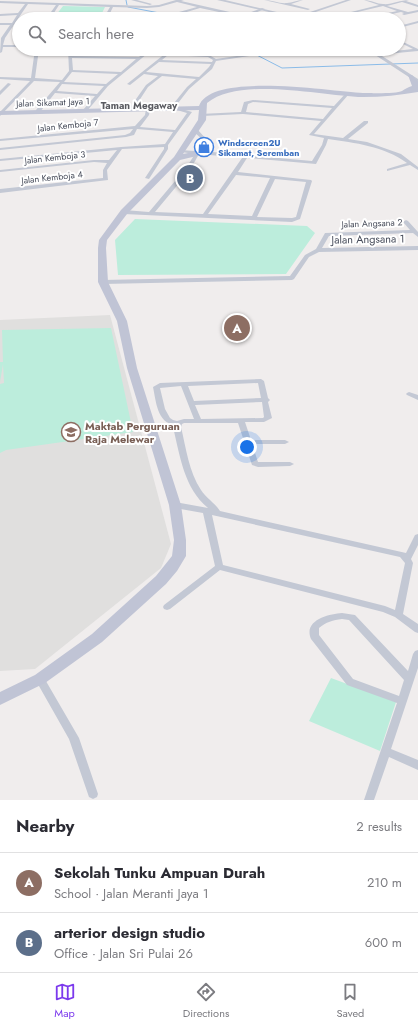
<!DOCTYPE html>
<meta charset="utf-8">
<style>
:root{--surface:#fff;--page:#f2f2f3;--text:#2b2b33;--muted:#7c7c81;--line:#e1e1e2;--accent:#7c3aed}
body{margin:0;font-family:Jost,sans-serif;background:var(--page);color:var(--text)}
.you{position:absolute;left:247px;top:447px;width:14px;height:14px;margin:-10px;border:3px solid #fff;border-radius:50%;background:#1a73e8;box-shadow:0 0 0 6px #1a73e833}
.badge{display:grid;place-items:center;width:26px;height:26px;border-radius:50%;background:var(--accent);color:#fff;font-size:13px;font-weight:700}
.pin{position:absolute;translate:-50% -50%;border:2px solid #fff;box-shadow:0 1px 4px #0006}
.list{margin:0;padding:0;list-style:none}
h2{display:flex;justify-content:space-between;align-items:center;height:52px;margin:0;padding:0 16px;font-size:17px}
h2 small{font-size:13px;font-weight:400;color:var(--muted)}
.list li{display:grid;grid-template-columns:26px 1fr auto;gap:12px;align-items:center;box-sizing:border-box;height:60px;padding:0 16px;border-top:1px solid var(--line)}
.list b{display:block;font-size:15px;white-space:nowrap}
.list p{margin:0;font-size:13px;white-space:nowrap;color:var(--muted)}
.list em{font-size:13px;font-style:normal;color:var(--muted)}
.icon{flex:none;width:22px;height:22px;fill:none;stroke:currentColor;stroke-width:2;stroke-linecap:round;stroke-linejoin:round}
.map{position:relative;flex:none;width:418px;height:800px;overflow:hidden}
.search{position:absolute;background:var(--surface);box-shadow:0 1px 3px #0004;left:12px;right:12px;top:12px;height:44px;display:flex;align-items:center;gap:10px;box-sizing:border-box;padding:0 14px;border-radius:22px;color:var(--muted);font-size:15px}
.sheet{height:172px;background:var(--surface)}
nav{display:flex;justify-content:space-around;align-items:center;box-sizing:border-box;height:56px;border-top:1px solid var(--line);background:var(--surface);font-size:11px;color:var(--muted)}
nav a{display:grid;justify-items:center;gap:2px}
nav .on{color:var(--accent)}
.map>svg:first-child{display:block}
.education{fill:#e0dfde}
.green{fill:#bceddc}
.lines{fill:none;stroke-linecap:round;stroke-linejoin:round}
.stream{stroke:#8abbe8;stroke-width:1}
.minor{fill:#c3c8d4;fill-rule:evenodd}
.tertiary{fill:#c3c8d4;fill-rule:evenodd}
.secondary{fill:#c0c4d5;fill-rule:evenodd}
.labels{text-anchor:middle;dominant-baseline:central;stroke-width:4;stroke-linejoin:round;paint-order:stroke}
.far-street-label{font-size:9px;fill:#464b59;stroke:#fff}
.far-shop-label{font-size:9px;font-weight:bold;fill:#366cbe;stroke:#fff;text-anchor:start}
.far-neighbourhood-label{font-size:10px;font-weight:bold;fill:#5a5b61;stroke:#fff}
.street-label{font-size:11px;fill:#464b59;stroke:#fff}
.education-label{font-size:11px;font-weight:bold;fill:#785e54;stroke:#fff;text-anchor:start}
</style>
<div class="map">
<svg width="418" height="800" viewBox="0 0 418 800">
<rect width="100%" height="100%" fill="#f0eded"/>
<path class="education" d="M110 315 171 544 161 568 35 669 0 671V320Z"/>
<path class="green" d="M63 6 105 7 99 19H53Z
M135 219 307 226 315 233 286 274 118 275 115 240Z
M111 328 133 432 6 450 0 453V384L4 383 3 364 0 382V362H3L2 330Z
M331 678 396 702 380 751 309 721Z"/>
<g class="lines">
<path class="stream" d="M126 0 127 5
M128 7 191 19
M245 49 282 68 418 63"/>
<path class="minor" d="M131 0H137L152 4 150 5Z
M176 0H184L181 1 243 15 262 8 265 9 247 16 258 19C246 19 235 13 223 13 216 13 208 19 199 19L219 12 200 8 180 14 179 12 197 7 177 2 159 7 147 8 113 7 107 19H103L110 7 59 5 50 19H46L56 5 28 4 5 38 3 45H19V47H3L2 52 0 53 1 38 10 25H0V23H12L17 15 0 16V14L18 13 25 4 0 3V1L147 6 159 5Z
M264 0C272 0 280 4 287 3 292 3 297 0 303 0L291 4 310 9 308 10Z
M346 0H351L298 18 295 17Z
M364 0C371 0 377 4 383 4 391 5 400 0 409 0L406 1 418 5V7L402 2 387 6 408 12 418 10V12L404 15 402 14 404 13 401 12 369 19H362L397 11 383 6 345 15 349 17 348 19 339 15 379 5Z
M137 13 140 14 138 19H134Z
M166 17H167L169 18 164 19Z
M418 21V23L399 28V26Z
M399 40 418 49V51L376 55 374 54 376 53 413 49 399 42Z
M35 49H39L35 78 62 80 69 71 68 49H72V56L139 57 149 49H153L108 86 87 111 83 110 95 96 55 93 40 112H36V110L60 82 34 81 0 116V112L30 81 0 79V77L31 78ZM72 58 136 59 121 72 73 70ZM72 72 118 74 106 84 64 82ZM62 84 104 86 97 94 57 91Z
M285 49H295L216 61 212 69 189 89 175 107 192 112 168 145V149L149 179 145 178 164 149V147L122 149 107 170 108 180 0 193V189L103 178V170L107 163 94 162 0 172V170L94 160H109L117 150 0 161V159L121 147 165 144 173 132 137 129 134 135 126 137 0 150V148L125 135 130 133 133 129 0 141V139L135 126 145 115 146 109 148 108 150 109 149 115 140 127 175 130 187 113 170 108 187 87 196 79 162 76 148 87 133 110 129 109 146 85 158 76 144 74 130 85 127 84 166 53 209 55 216 59ZM168 55 208 57 213 60 212 62 162 60ZM159 62 211 64 209 67 199 77 146 72Z
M8 83 11 84 0 95V91Z
M346 93 349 94 314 134 343 138 364 121H368V123L348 139 367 142 401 154 418 167V170L410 165 387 171V169L407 163C384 146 355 143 328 139L326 145 316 164 247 158 238 172 311 180 312 181 300 219 292 222 124 214 121 212 124 210 149 212 186 168 195 154 181 152H179V150L196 151 203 140 194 132V130H198L207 140 201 151 312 161 322 145 324 138 309 135 321 121 243 114 202 116 200 115V114L241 112 244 102 253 100 334 106ZM253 102 332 108 323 119 246 112 248 104ZM199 154 242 158 203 214 155 212 190 170ZM236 175 270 178 252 216 208 214ZM275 179 306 182 296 217 292 218 257 217Z
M406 220 408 221 418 232V237L413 233 329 236 322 248 418 246V250L319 252 309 257 294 279 292 280 103 284 100 282 103 280 290 276 305 255 316 249 325 233 410 230 403 222Z
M261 379 264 381 268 398 270 400 268 402 272 418 264 422H245L251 440H285L289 442 285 444H252L258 462H290L294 464 290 466 258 467 252 465 238 423H184L182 424 181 427C186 448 189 472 201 490 206 498 215 503 220 511L406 553 415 535 418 534V545L411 559 413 563 403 614 418 624V633L415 632 395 617 383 612 220 570 170 609 167 610 164 609 163 607 164 605 215 566 203 513 175 508 172 507 171 505 172 503 175 502 208 508C184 488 180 456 173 427L175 425C157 423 156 401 153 387L160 383ZM258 383 261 398 194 401 188 386ZM181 386 194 419H184L177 421 173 420 170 418 165 409 160 388ZM262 402 264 417 263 418 201 419 195 405ZM212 515 400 557 405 563 395 610 385 606 223 565Z
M409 392 418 395V400L407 395 406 394 407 393Z
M342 613 355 615 408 671 413 654 415 651 418 650V668L391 749 418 760V770L389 757 374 800H364L397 703 347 685 311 639C303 620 329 614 342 613ZM342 619 349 620 404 680 399 696 353 679 319 635V628C326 622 333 620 342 619Z
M40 675 43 676 79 738 98 794 97 797 93 799 89 797 69 739 35 679 37 676Z"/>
<path class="tertiary" d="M217 0H225L307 19H299Z
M366 49H371L418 79V83Z"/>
<path class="secondary" d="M408 75H412L418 82V92C400 95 382 97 363 97 321 96 241 76 207 103L206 120 183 154 198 151 202 153 201 155 180 160 127 214 107 240 106 248 108 282 127 321 137 368 181 505 186 540V556L177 571 166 584 102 642 45 683 0 705V692L35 675 92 634 156 576 172 556 174 540 169 505 127 368 117 321 98 282V248L99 240 121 210 174 157 198 120 199 110 0 115V111L199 106C211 71 333 92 363 93 370 93 397 94 402 91 405 89 408 87 412 86Z"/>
</g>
<defs>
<symbol id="shop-ring" viewBox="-11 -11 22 22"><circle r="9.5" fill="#fff" stroke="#3f7fe0" stroke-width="1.5"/><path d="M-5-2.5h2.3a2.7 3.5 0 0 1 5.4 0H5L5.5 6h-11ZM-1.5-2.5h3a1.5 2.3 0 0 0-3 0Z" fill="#3f7fe0"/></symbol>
<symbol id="university-ring" viewBox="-11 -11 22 22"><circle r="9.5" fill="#fff" stroke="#8d6e63" stroke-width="1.5"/><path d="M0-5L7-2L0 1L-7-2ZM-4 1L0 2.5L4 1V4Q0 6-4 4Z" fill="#8d6e63"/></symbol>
</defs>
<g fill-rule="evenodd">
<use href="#shop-ring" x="193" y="136" width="22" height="22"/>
<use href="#university-ring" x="60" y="421" width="22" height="22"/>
</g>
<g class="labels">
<g class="far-street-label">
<text transform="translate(53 102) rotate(-2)">Jalan Sikamat Jaya 1</text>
<text transform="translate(68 125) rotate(-6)">Jalan Kemboja 7</text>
<text transform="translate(55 157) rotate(-6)">Jalan Kemboja 3</text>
<text transform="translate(52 177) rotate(-6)">Jalan Kemboja 4</text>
<text transform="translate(372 223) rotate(-2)">Jalan Angsana 2</text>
</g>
<g class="far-shop-label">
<text x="218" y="142">Windscreen2U<tspan x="218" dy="10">Sikamat, Seremban</tspan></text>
</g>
<g class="far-neighbourhood-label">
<text x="139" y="105">Taman Megaway</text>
</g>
<g class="street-label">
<text transform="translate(368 239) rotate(-1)">Jalan Angsana 1</text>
</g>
<g class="education-label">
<text x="85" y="426">Maktab Perguruan<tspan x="85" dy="13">Raja Melewar</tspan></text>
</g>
</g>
</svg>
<div class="you"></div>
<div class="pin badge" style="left:237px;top:328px;background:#8d6e63">A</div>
<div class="pin badge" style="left:190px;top:178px;background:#5c6f8a">B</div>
<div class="search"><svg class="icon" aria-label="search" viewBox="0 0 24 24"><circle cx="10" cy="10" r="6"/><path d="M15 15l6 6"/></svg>Search here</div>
</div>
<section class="sheet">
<h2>Nearby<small>2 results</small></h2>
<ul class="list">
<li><span class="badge" style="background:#8d6e63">A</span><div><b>Sekolah Tunku Ampuan Durah</b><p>School · Jalan Meranti Jaya 1</p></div><em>210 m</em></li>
<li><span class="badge" style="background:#5c6f8a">B</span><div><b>arterior design studio</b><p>Office · Jalan Sri Pulai 26</p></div><em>600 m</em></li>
</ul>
</section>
<nav>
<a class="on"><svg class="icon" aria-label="map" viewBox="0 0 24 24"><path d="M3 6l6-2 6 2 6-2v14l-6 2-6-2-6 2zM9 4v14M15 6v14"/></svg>Map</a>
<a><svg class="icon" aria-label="directions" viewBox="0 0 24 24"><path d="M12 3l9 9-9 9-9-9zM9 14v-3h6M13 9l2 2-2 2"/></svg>Directions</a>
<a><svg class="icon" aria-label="saved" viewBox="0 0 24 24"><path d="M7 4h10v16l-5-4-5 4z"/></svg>Saved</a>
</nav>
